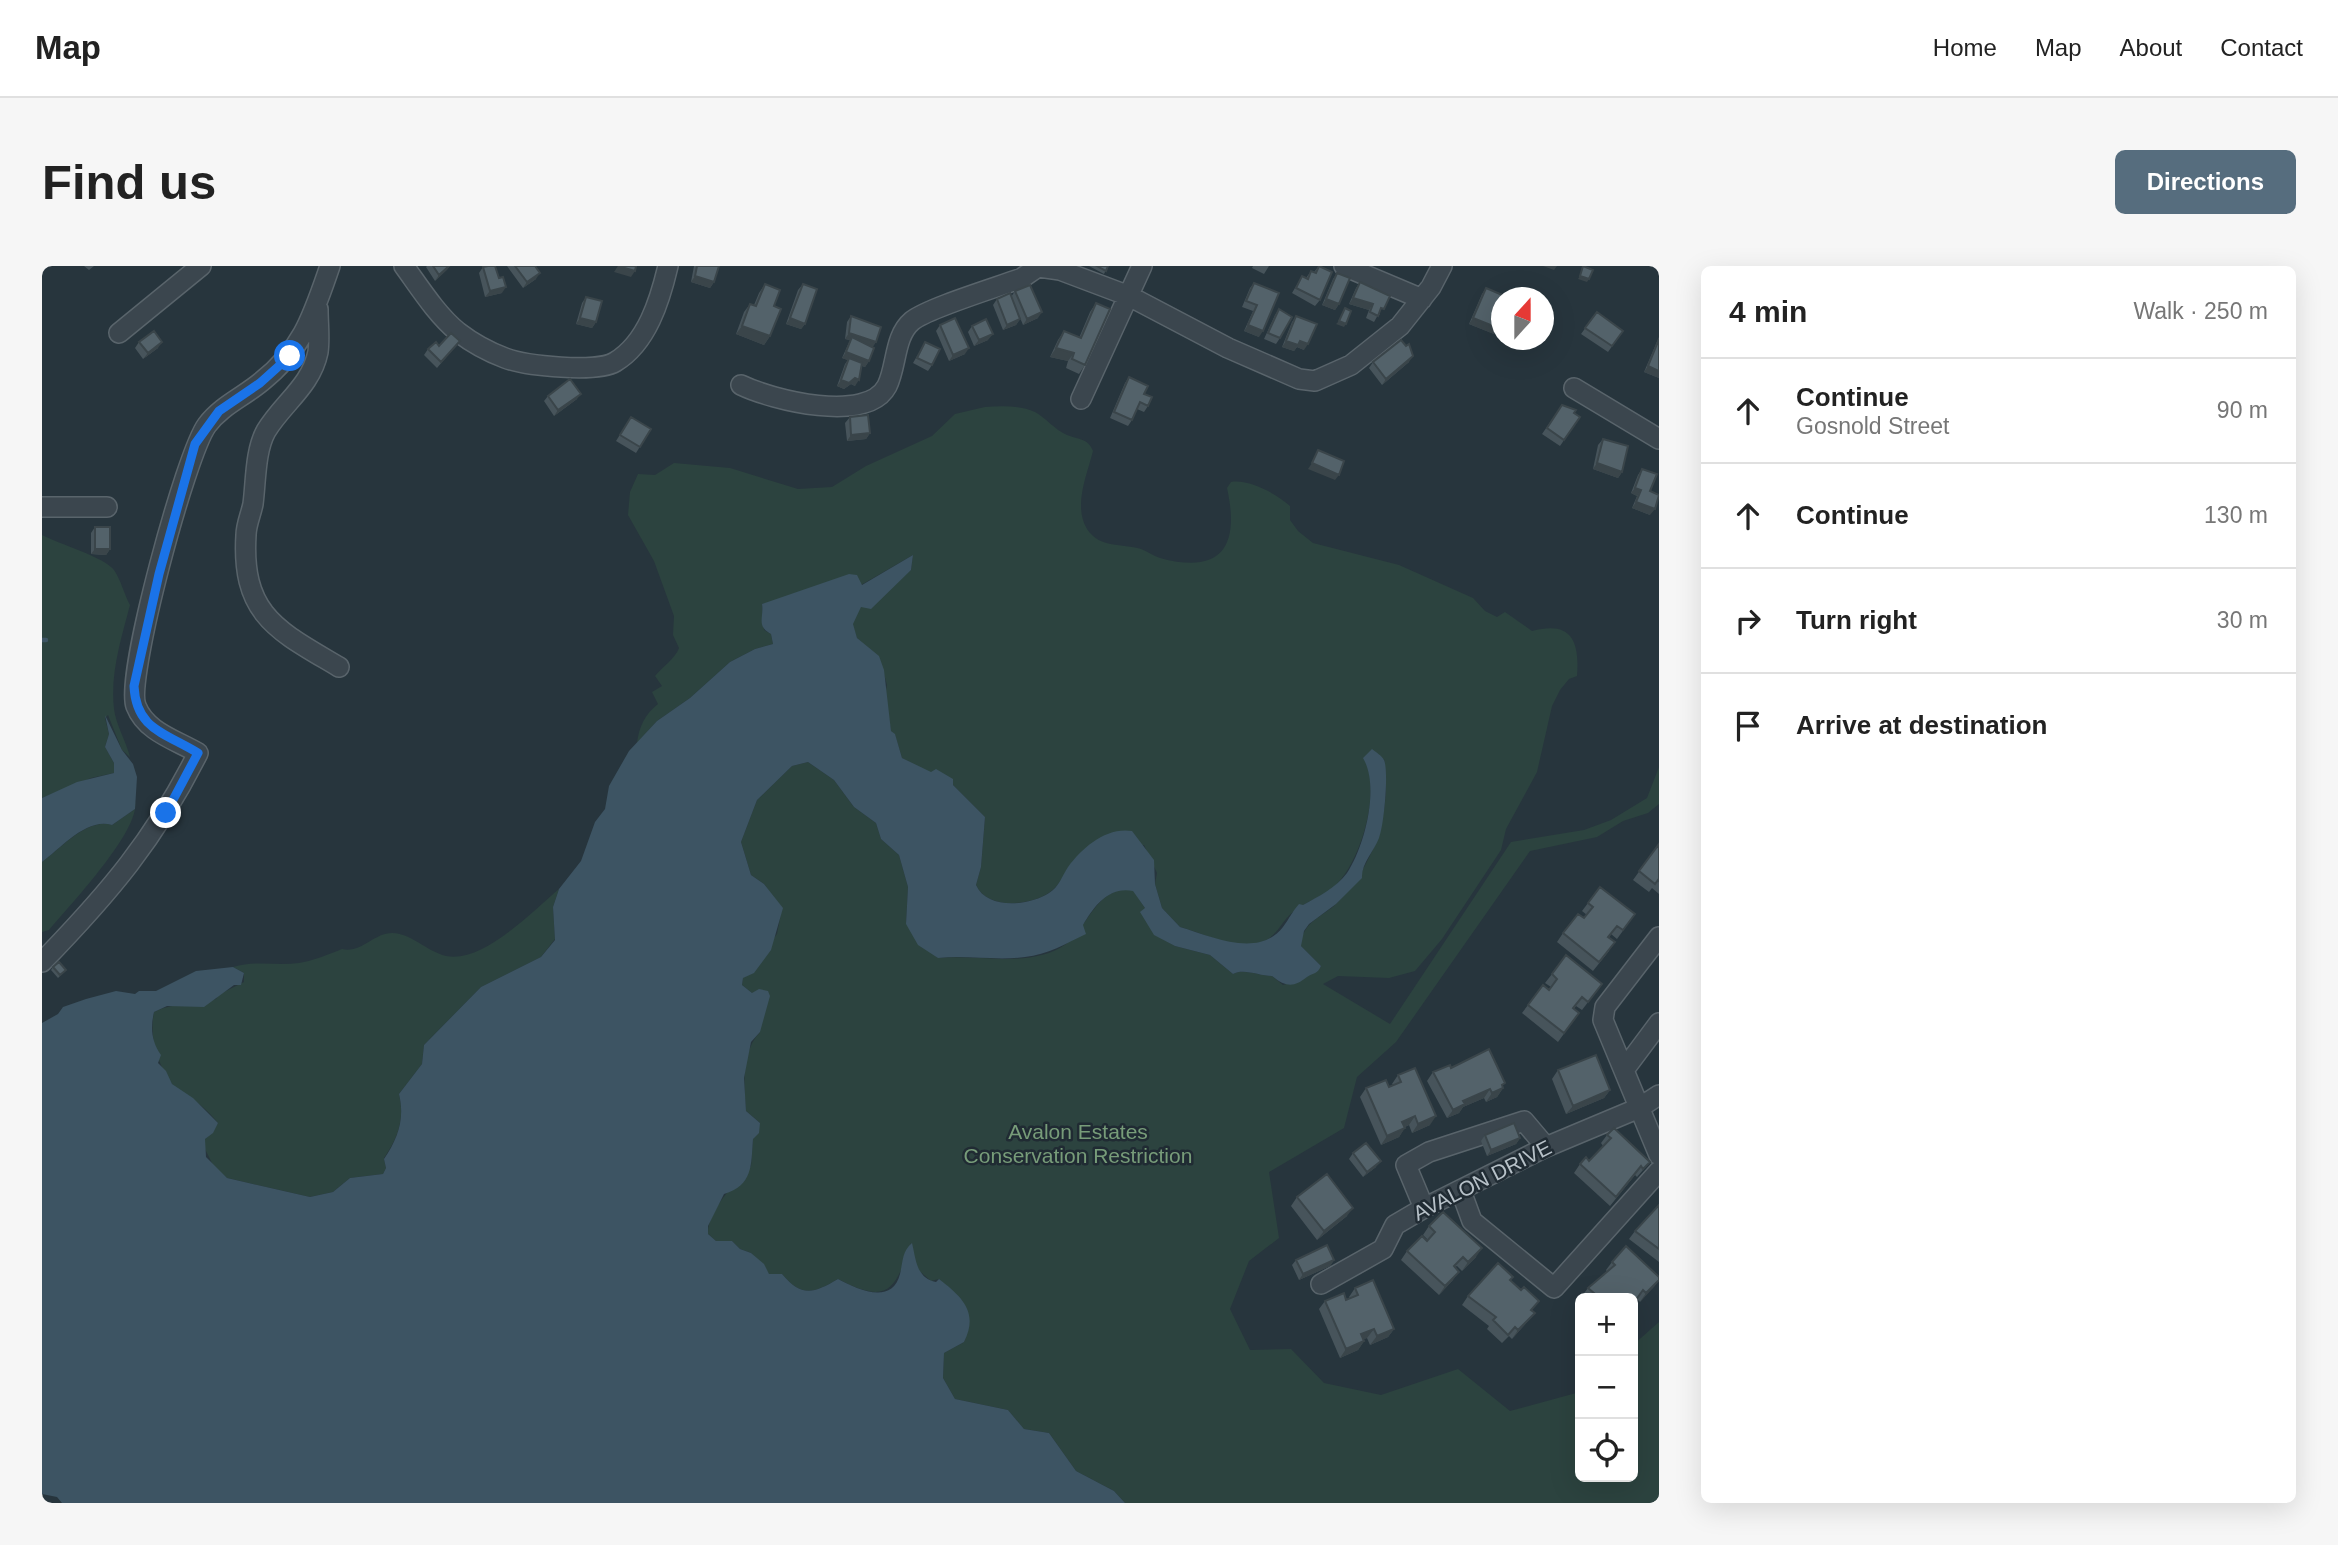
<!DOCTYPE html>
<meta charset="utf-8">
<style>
:root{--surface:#fff;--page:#f6f6f6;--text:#222;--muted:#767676;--line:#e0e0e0;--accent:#566d7e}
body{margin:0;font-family:Helvetica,sans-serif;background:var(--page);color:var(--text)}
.controls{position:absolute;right:21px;bottom:21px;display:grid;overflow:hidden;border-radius:10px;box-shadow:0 7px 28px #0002}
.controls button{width:63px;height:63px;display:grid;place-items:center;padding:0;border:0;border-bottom:2px solid var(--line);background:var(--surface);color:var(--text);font:35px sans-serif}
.compass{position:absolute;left:1449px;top:21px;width:63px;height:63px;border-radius:50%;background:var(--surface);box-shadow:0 7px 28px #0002;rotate:21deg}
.stop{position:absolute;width:21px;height:21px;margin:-16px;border:5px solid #1a73e8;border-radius:50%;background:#fff}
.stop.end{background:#1a73e8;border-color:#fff;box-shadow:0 2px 7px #0008}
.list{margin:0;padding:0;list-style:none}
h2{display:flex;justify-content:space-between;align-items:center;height:91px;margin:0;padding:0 28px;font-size:30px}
h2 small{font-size:23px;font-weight:400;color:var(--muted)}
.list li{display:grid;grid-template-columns:46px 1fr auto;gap:21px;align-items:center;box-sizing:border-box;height:105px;padding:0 28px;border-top:2px solid var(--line)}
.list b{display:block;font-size:26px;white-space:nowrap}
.list p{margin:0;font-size:23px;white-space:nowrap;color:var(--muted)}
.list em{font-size:23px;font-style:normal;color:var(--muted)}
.icon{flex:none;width:38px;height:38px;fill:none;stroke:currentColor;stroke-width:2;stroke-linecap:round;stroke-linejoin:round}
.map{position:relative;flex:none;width:1617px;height:1237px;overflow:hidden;border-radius:10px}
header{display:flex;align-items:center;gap:42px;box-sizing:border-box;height:98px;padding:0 35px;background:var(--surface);border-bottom:2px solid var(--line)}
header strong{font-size:33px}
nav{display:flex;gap:38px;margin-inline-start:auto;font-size:24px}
.intro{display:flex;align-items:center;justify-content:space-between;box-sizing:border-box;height:168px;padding:0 42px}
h1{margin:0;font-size:49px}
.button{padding:18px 32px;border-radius:10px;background:var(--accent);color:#fff;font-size:24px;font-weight:700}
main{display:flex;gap:42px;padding:0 42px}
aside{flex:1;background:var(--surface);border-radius:10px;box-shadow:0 7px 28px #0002}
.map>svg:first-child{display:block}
.green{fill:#2c433f}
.water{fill:#3d5463}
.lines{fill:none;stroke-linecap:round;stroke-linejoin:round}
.stream{stroke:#3d5463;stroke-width:4.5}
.minor-casing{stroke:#59646b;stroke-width:22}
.minor{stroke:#3b464e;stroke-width:19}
.wall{fill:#47545b}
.shaded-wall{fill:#3a454a}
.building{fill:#53626a;stroke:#3a454a;stroke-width:2}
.route{stroke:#1a73e8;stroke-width:9}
.labels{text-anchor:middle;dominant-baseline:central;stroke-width:5;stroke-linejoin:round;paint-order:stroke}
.park-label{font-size:21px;fill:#779c79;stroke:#202b33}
.street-label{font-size:21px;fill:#b7c1c8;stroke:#202b33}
</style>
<header>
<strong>Map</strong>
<nav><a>Home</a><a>Map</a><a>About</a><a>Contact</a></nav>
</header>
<div class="intro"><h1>Find us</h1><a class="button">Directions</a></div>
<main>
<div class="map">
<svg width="1617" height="1237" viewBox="0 0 1617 1237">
<rect width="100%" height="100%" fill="#27353d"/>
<path class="green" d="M943 141C959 140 978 139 993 146 1004 152 1013 164 1025 169 1037 174 1046 172 1051 185 1045 209 1031 240 1045 263 1058 283 1080 277 1099 283 1105 285 1111 290 1118 292 1180 309 1198 280 1185 222L1189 216C1208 213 1234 228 1248 240V254L1256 265 1271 277 1357 299 1431 332 1443 345 1455 351 1463 346 1490 365C1528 355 1538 373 1535 410L1527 413 1518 424 1510 440 1495 506 1464 563 1459 584 1400 673 1373 705 1347 712 1296 710 1281 718 1348 758 1469 576 1542 564 1569 554 1605 532 1617 501V538L1606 547 1581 555 1555 571 1488 585 1354 776 1315 811 1302 862 1227 906 1237 972 1207 995 1188 1043 1208 1084 1249 1083 1282 1117 1339 1129 1416 1103 1468 1145 1538 1126V1211H1591V1079L1617 1056V1237H1083L1072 1225 1034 1205 1007 1167 982 1163 966 1144 913 1133 901 1112 902 1087 922 1076C933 1043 920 1036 897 1013L889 1015 874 1002 869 977C853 1025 846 1039 796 1013 771 1028 759 1031 740 1008H727L709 987 698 983 690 975H674L666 968C665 945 694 916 709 900L711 873 718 857 704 845C702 819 699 786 718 766L710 727 700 719 701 712 735 668 740 642 722 618 709 609 699 576 715 534 750 500 766 496 792 514 812 541 834 557 839 573 857 589 866 621 864 658 896 692C935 688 990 703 1024 678 1048 659 1055 619 1091 624L1103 642V654L1119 672 1133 680 1168 689 1191 708C1202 702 1217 710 1230 710L1241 719 1263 712 1279 700 1259 680C1259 656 1281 651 1295 637 1333 598 1350 546 1342 493L1322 492C1340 524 1319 596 1292 621 1280 631 1263 636 1251 646 1238 656 1235 673 1216 677 1192 683 1160 667 1138 661L1120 642 1113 618 1115 607 1102 579 1027 600C1022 609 1017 620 1008 626 988 640 945 644 934 619L939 601 943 551 911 519 860 492 853 469 849 465 843 429 845 419 838 394 815 372 810 358 819 340 869 304 871 289 819 319 720 338 722 364 729 368 731 378 713 383 688 396 648 432 615 455 595 477C597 461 603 448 616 438L610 426 620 420 613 410C621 400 633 393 637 382L631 369 632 350 612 295 586 249 588 226 596 208 613 209 632 197 688 202 756 223 790 221 824 200 890 170 913 148Z
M0 269C15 277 64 292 72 304 79 314 82 328 88 339 79 373 68 408 72 443 74 459 84 475 88 491L80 484 66 449 63 452 67 468 63 481 72 497V507L49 512 0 532Z
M93 535C99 564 28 639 7 664L0 666V596C19 582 46 551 70 559L93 543Z
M517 623 511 641 513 673 499 691 439 721 382 779 380 798 357 828C363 853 356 872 342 892L344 902 341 908 308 912 291 926 268 931 185 912 172 901 163 883V873L176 857C170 849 160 840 152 834 146 828 135 826 130 818 115 797 107 772 112 746 134 735 151 741 174 733L176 729 202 716V707L191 701C213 694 234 700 257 697 270 695 288 688 300 683 318 688 332 667 350 667 371 668 384 685 404 690 440 698 491 645 517 623Z"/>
<path class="water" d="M871 289 869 304 829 343 819 341 811 358 815 372 837 390 842 404 849 465 853 468 860 492 889 506 894 503 911 513V519L943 551 939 601 934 619C945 644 987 640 1007 627 1017 621 1020 610 1026 601 1041 581 1064 561 1090 565L1112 594 1113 618 1120 642 1138 661C1169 670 1216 693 1241 661 1247 653 1250 646 1257 638L1261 639C1277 630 1294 622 1305 607 1323 580 1338 520 1321 492L1330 483C1334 486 1340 490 1342 494 1347 505 1342 560 1337 572 1332 585 1319 598 1320 612L1294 638 1267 658 1262 665 1259 680 1279 700C1275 709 1272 706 1265 711 1252 721 1245 722 1230 710 1217 710 1202 702 1191 708L1168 689 1133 680 1112 669 1098 646 1103 642 1091 625C1067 620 1052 640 1041 659L1044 668C1025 677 1005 689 983 691 955 695 925 689 896 692L876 679 864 658 866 621 857 589 839 573 834 557 812 541 792 514 766 496 750 500 715 534 699 576 709 609 722 618 741 642 729 684 712 707 701 712 700 719 710 727 717 723 726 725 728 730 718 766 709 776 702 812 704 845 718 857 717 867 711 873C709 900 711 919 682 928L666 960V968L674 975H690L698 983 709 987 722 998 727 1008H740C759 1031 771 1028 796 1013 815 1023 850 1040 858 1008 861 996 860 985 870 977 874 993 874 1012 894 1016L897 1013C920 1031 937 1046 922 1076L902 1087 901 1112 913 1133 966 1144 982 1163 1007 1167 1034 1205 1072 1225 1083 1237H20L15 1231 0 1228V757L16 748 21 741 44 733 74 725 93 728 97 725H114L154 705 191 701 202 707 199 719H192L162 741 125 740 112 746C108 763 110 776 119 789L116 797 124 805 130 818 151 832 176 857 171 867 163 873 164 891 185 912 268 931 291 926 308 912 341 908 344 902 342 893C356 872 363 853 357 828L380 798 382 779 439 721 499 691 513 674 511 641 517 623 539 595 553 556 563 543 567 520 587 485 615 455 648 432 688 396 713 383 731 378 729 368C714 360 722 352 720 338L807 308 815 309 820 319Z
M63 449 80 484 91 498 95 511 93 543 70 559C45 551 19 582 0 596V532L35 516 72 507V497L63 481 67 468Z"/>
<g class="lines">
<path class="stream" d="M0 374H4"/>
<defs>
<path id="minor" d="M362 0C378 22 395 49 416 66 429 76 447 86 463 92 484 100 555 107 573 96 605 77 618 34 626 0
M990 0 1018 4 1087 30 1186 82 1257 113 1273 115 1309 99 1358 60 1389 21 1400 0
M1302 0 1380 33
M276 43C276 58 278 72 276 86 269 120 241 137 224 165 213 185 214 215 211 238 209 248 204 259 204 269 199 350 237 365 297 401
M77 67 159 0
M699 119C730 134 825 158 845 120 855 100 852 70 870 55 886 42 956 21 980 12L996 1
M1532 122 1617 173
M1039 133 1100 0
M0 241H65
M1617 671 1563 741 1561 754 1617 889
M0 696C67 627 113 573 156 487 134 474 104 466 94 440 83 412 144 187 165 159 179 140 201 131 219 116 261 83 271 49 288 0
M1582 804 1617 757
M1419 925 1430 955 1512 1022 1617 905
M1382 942 1364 899 1387 886 1482 855 1504 881
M1279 1018 1341 983 1353 959 1382 942 1504 881 1597 842 1617 829"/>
</defs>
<use href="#minor" class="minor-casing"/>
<use href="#minor" class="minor"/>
</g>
<path class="wall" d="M42 0H52L47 4Z
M385 0H408L393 15 384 1Z
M465 0H493L494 13 481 22Z
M652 0H677L672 16 668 22 649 16Z
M1047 0H1066L1062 8Z
M1211 0H1227L1222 8 1210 2Z
M1277 0 1278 34 1273 40 1250 27 1260 10 1264 12 1269 5 1272 6Z
M441 1 460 27 443 31 437 7Z
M1295 7 1297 38 1293 44 1280 39 1291 13Z
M1318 16 1338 49H1336L1332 56 1324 52 1327 44 1307 38 1314 22Z
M1212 17 1217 71 1202 65 1211 45 1200 41 1208 22Z
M723 18 732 40 728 70 722 79 694 68 702 46 708 38 712 39 717 27Z
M761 18 763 58 759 63 744 58 756 24Z
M1444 22 1455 63 1452 68 1427 58 1440 28Z
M973 25 996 52 981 59 977 49 978 53 974 59 961 64 951 39 955 33 969 31Z
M544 31 554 56 550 62 534 58 540 37Z
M1054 37 1043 99 1037 108 1024 102 1026 95 1008 91 1016 74 1022 65 1037 72 1048 46Z
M1237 43 1238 72 1234 78 1222 73 1233 49Z
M1555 46 1581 65 1566 86 1539 68Z
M809 50 834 76 830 81 827 95 823 101 820 100 813 120 809 118 802 123 795 120 803 98 806 94 800 92 808 74 803 73 805 56Z
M1254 50 1262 84 1255 81 1252 85 1240 81 1250 56Z
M898 59 923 88 907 95 894 65Z
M930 60 946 74 932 80 926 66Z
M1617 71V112L1602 106Z
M418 75 395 102 382 89 386 83Z
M97 76 116 82 101 93 93 82Z
M883 76 890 99 886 105 871 97Z
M1331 96H1367L1340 119 1327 102Z
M1087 111 1102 128 1106 140 1102 146 1095 143 1090 154 1086 160 1068 152 1083 117Z
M506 130 535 133 512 150 502 135Z
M1520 139 1538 151 1518 180 1500 168Z
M589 151 609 163 594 187 574 175Z
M808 151 828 167 824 173 805 175 803 157Z
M1561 173 1580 206 1576 212 1551 203 1556 179Z
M1600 203 1608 225V249L1590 242 1595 230 1589 227 1596 209Z
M53 261 68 283 64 289 49 288V267Z
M1617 578V628L1610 622 1607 626 1591 614Z
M1546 637 1593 648 1575 673 1569 668 1567 672V685L1551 705 1515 676 1521 667 1542 652 1545 649 1540 645Z
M11 701 21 707 16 712 9 704Z
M1510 708 1560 718 1540 744 1534 740 1532 743 1537 747 1516 776 1480 747 1486 739 1509 721 1503 717Z
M1409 802 1463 817 1460 820 1461 822 1455 831 1444 836 1442 832 1421 841 1417 847 1405 852 1385 815 1391 806Z
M1516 804 1568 824 1562 832 1524 848 1510 813Z
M1356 809 1388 859 1370 867 1367 859 1363 861 1357 871 1339 879 1318 831 1324 822 1347 821 1351 819 1350 818Z
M1443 869 1478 872 1474 878 1445 890 1439 875Z
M1565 869 1608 896 1595 911 1593 909 1568 940 1532 907 1538 898 1547 895 1561 880 1559 877Z
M1311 887 1334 901 1321 911 1307 893Z
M1255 931 1305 950 1275 974 1249 940Z
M1617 939V996L1587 973 1593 965Z
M1387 960 1434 991 1420 1005 1415 1000 1413 1001 1411 1014 1397 1029 1359 994 1365 985 1386 974 1381 969Z
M1254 994H1292L1288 1000 1257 1014 1250 999Z
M1570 996 1617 1014 1598 1036 1595 1033 1591 1032H1542L1540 1030 1546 1022 1565 1006 1564 1004Z
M1468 1015 1493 1047 1486 1055 1470 1073 1467 1070 1460 1077 1445 1063 1447 1060 1420 1039 1426 1030Z
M1313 1022 1352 1063 1346 1071 1328 1079 1325 1072 1321 1073 1322 1075 1316 1084 1298 1092 1277 1043 1283 1035 1304 1034 1308 1033 1307 1031Z"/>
<path class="shaded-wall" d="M408 0 405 4 393 15 397 9Z
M576 0 593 5 589 11 572 6Z
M1501 0H1515L1512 4Z
M498 7 494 13 481 22 485 16Z
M653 10 672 16 668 22 649 16Z
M1538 10 1547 13 1545 16 1536 13Z
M464 21 460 27 443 31 448 25Z
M1311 32 1331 38 1327 44 1307 38Z
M1284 33 1297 38 1293 44 1280 39Z
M1000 46 996 52 981 59 985 53Z
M538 52 554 56 550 62 534 58Z
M748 52 763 58 759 63 744 58Z
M1431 52 1458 56 1460 57V65L1455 63 1452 68 1427 58Z
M978 53 974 59 961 64 965 59Z
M1297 55 1304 58 1302 61 1294 58Z
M1206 59 1221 65 1217 71 1202 65Z
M700 60 728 70 722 79 694 68Z
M807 67 834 76 830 82 810 71 808 74 803 73Z
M951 68 946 74 932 80 937 74Z
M1244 75H1258L1266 78 1262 84 1255 81 1252 85 1240 81Z
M120 76 116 82 101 93 106 87Z
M927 82 923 88 907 95 911 89Z
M1014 82 1032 87 1026 95 1008 91Z
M804 86 827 95 823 101 800 92Z
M1371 90 1367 96 1340 119 1344 113Z
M1606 100 1617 105V112L1602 106Z
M813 112 817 114 813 120 809 118 802 123 795 120 799 114Z
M539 128 535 133 512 150 516 144Z
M828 167 824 173 805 175 809 169Z
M1270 197 1297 209 1293 214 1266 203Z
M1555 197 1580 206 1576 212 1551 203Z
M1593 222 1599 224 1595 230 1589 227Z
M1594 236 1613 243 1608 249 1590 242Z
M53 283H68L64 289 49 288Z
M1463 817 1458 823 1461 822 1455 831 1444 836 1450 827 1460 819Z
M1448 823 1442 832 1421 841 1417 847 1405 852 1411 844 1421 835Z
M1568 824 1562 832 1524 848 1531 840Z
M1373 850 1367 859 1354 864 1360 856Z
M1394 850 1388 859 1370 867 1376 858Z
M1363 862 1357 871 1339 879 1345 870Z
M1478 872 1474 878 1445 890 1449 884Z
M1339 895 1334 901 1321 911 1325 906Z
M1311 942 1305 950 1275 974 1282 965Z
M1440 982 1434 991 1420 1005 1426 996Z
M1292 994 1288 1000 1257 1014 1261 1008Z
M1417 1006 1411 1014 1397 1029 1403 1020Z
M1617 1014 1612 1021 1598 1036 1604 1027Z
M1493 1047 1486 1055 1470 1073 1476 1064Z
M1332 1063 1325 1072 1313 1077 1319 1068Z
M1352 1063 1346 1071 1328 1079 1335 1070Z
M1322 1075 1316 1084 1298 1092 1304 1083Z"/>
<path class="building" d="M391 0H407L397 9Z
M446 0H453L457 12 461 11 464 21 448 25 441 1Z
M473 0H493L498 7 485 16Z
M576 0H594L593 5Z
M655 0H677L672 16 653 10Z
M1055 0H1066L1064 5Z
M1277 0 1290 6 1278 34 1254 22 1260 10 1266 13 1269 5 1274 7Z
M1541 0 1551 4 1547 13 1538 10Z
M1295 7 1308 12 1297 38 1284 33Z
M1318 16 1348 30 1342 43 1339 42 1336 50 1328 46 1331 38 1311 32Z
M1212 17 1237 27 1221 65 1206 59 1215 39 1204 35Z
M723 18 738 24 732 40 739 43 728 70 700 60 708 38 714 40Z
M761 18 775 23 763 58 748 52Z
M988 19 1000 46 985 53 973 25Z
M1444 22 1465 31 1460 32V57L1458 56 1456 62 1431 52Z
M968 27 978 53 965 59 955 33Z
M544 31 560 35 554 56 538 52Z
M1054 37 1068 43 1043 99 1030 93 1032 87 1014 82 1022 65 1039 72Z
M1303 42 1309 45 1304 58 1297 55Z
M1237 43 1250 51 1238 72 1226 67Z
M1555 46 1581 65 1570 80 1543 62Z
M809 50 839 61 834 76 807 67Z
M1254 50 1275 58 1266 78 1258 75 1256 79 1244 75Z
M913 52 927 82 911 89 898 59Z
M944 53 951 68 937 74 930 60Z
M112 65 120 76 106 87 97 76Z
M409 67 418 75 399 96 386 83 394 76 397 80Z
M810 71 832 82 827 95 804 86Z
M1617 73V105L1606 100Z
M1359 74 1364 80 1367 78 1371 90 1344 113 1331 96Z
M883 76 898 83 890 99 875 92Z
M807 92 820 97 817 114 813 112 807 117 799 114Z
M1087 111 1106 120 1102 128 1110 131 1106 140 1098 136 1090 154 1072 146Z
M528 113 539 128 516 144 506 130Z
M1520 139 1534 144 1532 147 1538 151 1522 174 1505 162Z
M826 149 828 167 809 169 808 151Z
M589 151 609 163 598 181 578 169Z
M1561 173 1586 180 1580 206 1555 197Z
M1276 184 1302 195 1297 209 1270 197Z
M1600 203 1615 208 1608 225 1617 229 1613 243 1594 236 1599 224 1593 222Z
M53 261H68V283H53Z
M1617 578V615L1616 614 1613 618 1597 605Z
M1558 621 1593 648 1581 664 1575 660 1566 671 1573 676 1557 696 1521 667 1536 648 1542 652 1551 641 1546 637Z
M1524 689 1560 718 1546 736 1540 731 1531 742 1537 747 1522 767 1486 739 1501 719 1507 724 1515 713 1510 708Z
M17 696 24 704 18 709 11 701Z
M1447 783 1463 817 1460 819 1461 822 1450 827 1448 823 1421 835 1423 838 1411 844 1391 806 1408 799 1409 802Z
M1554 789 1568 824 1531 840 1516 804Z
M1373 802 1394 850 1376 858 1373 850 1360 856 1363 862 1345 870 1324 822 1344 814 1347 821 1359 816 1356 809Z
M1472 857 1478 872 1449 884 1443 869Z
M1572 862 1608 896 1601 903 1599 900 1574 931 1538 898 1544 891 1547 895 1569 872 1565 869Z
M1324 877 1339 895 1325 906 1311 887Z
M1285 908 1311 942 1282 965 1255 931Z
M1617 939V983L1593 965Z
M1401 946 1440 982 1426 996 1421 991 1412 1000 1417 1006 1403 1020 1365 985 1380 970 1385 975 1393 966 1387 960Z
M1285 979 1292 994 1261 1008 1254 994Z
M1584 980 1617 1011V1014L1604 1027 1601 1024 1591 1038V1032H1552L1551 1031 1553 1028 1546 1022 1573 999 1570 996Z
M1456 997 1471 1011 1468 1014 1479 1024 1482 1021 1497 1035 1489 1044 1493 1047 1476 1064 1473 1061 1466 1069 1451 1054 1454 1051 1426 1030Z
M1331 1014 1352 1063 1335 1070 1332 1063 1319 1068 1322 1075 1304 1083 1283 1035 1302 1027 1304 1034 1316 1029 1313 1022Z"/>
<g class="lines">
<path class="route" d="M124 547 156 487C124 467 94 464 92 420L117 308 153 178 177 145 218 117 248 90"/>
</g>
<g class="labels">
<g class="park-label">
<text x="1036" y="865">Avalon Estates<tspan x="1036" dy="24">Conservation Restriction</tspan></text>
</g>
<g class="street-label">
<text transform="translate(1440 914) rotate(-27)">AVALON DRIVE</text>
</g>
</g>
</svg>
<div class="controls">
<button>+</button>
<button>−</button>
<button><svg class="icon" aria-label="locate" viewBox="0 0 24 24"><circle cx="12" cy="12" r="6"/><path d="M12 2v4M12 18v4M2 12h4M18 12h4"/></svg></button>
</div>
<svg class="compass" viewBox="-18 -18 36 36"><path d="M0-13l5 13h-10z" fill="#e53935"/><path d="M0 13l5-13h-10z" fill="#767676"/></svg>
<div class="stop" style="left:248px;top:90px"></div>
<div class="stop end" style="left:124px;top:547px"></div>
</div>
<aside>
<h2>4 min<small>Walk · 250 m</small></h2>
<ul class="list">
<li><svg class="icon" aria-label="ahead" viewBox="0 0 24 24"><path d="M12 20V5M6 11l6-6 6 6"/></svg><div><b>Continue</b><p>Gosnold Street</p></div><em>90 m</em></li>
<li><svg class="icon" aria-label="ahead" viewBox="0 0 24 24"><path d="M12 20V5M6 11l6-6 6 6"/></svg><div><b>Continue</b></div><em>130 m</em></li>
<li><svg class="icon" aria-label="right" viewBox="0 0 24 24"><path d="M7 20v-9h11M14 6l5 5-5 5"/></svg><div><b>Turn right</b></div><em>30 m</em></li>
<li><svg class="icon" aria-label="arrive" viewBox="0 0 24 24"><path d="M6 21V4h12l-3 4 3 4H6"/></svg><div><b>Arrive at destination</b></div></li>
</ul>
</aside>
</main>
